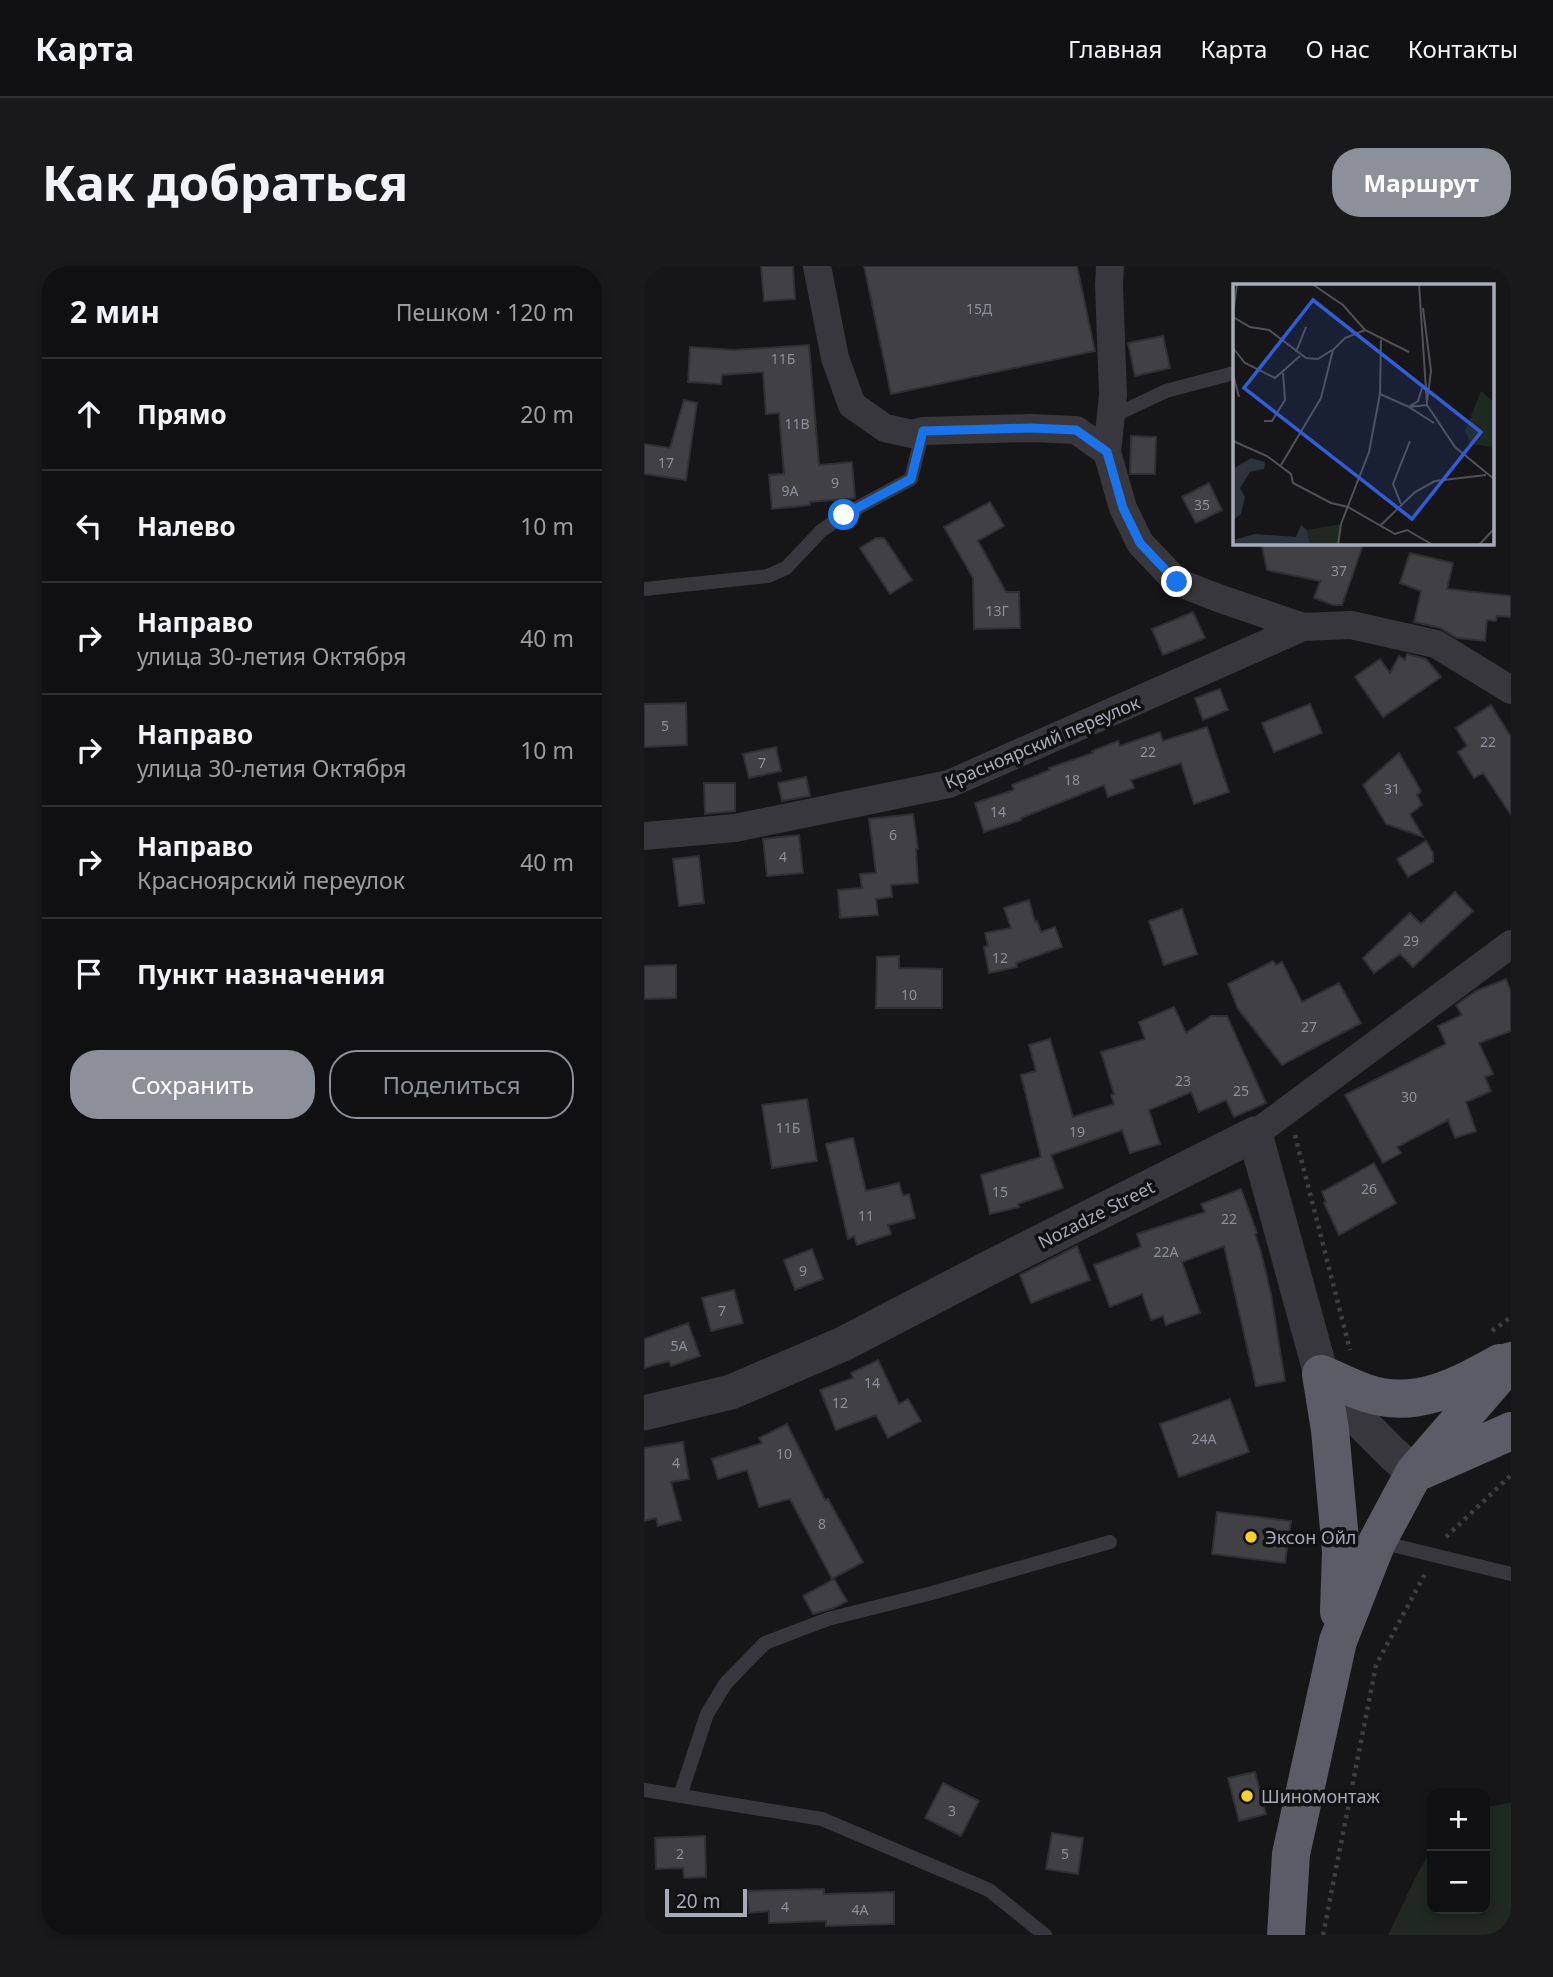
<!DOCTYPE html>
<html lang="ru">
<meta charset="utf-8">
<style>
:root{--surface:#101012;--page:#19191b;--text:#f1f3f6;--muted:#9c9d9f;--line:#303032;--accent:#8c9099}
body{margin:0;font-family:"Noto Sans",sans-serif;background:var(--page);color:var(--text)}
.controls{position:absolute;right:21px;bottom:21px;display:grid;overflow:hidden;border-radius:14px;box-shadow:0 4px 10px #0003}
.controls button{width:63px;height:63px;display:grid;place-items:center;padding:0;border:0;border-bottom:2px solid var(--line);background:var(--surface);color:var(--text);font:35px sans-serif}
.scale{position:absolute;left:21px;bottom:18px;width:82px;box-sizing:border-box;padding-left:7px;border:4px solid #a7aab8;border-top:0;font-size:19px;line-height:24px;white-space:nowrap;color:#a7aab8;-webkit-text-stroke:5px #111113;paint-order:stroke}
.stop{position:absolute;width:21px;height:21px;margin:-16px;border:5px solid #1a73e8;border-radius:50%;background:#fff}
.stop.end{background:#1a73e8;border-color:#fff;box-shadow:0 2px 7px #0008}
.list{margin:0;padding:0;list-style:none}
h2{display:flex;justify-content:space-between;align-items:center;height:91px;margin:0;padding:0 28px;font-size:30px}
h2 small{font-size:23px;font-weight:400;color:var(--muted)}
.list li{display:grid;grid-template-columns:46px 1fr auto;gap:21px;align-items:center;box-sizing:border-box;height:112px;padding:0 28px;border-top:2px solid var(--line)}
.list b{display:block;font-size:26px;white-space:nowrap}
.list p{margin:0;font-size:23px;white-space:nowrap;color:var(--muted)}
.list em{font-size:23px;font-style:normal;color:var(--muted)}
.actions{display:flex;gap:14px;padding:21px 28px}
.actions a{flex:1;padding:16px 0;border:2px solid var(--accent);border-radius:28px;text-align:center;font-size:24px;color:var(--accent)}
.actions .main{background:var(--accent);color:#fff}
.icon{flex:none;width:38px;height:38px;fill:none;stroke:currentColor;stroke-width:2;stroke-linecap:round;stroke-linejoin:round}
.map{position:relative;flex:none;width:867px;height:1669px;overflow:hidden;border-radius:28px}
header{display:flex;align-items:center;gap:42px;box-sizing:border-box;height:98px;padding:0 35px;background:var(--surface);border-bottom:2px solid var(--line)}
header strong{font-size:33px}
nav{display:flex;gap:38px;margin-inline-start:auto;font-size:24px}
.intro{display:flex;align-items:center;justify-content:space-between;box-sizing:border-box;height:168px;padding:0 42px}
h1{margin:0;font-size:49px}
.button{padding:18px 32px;border-radius:28px;background:var(--accent);color:#fff;font-size:24px;font-weight:700}
main{display:flex;gap:42px;padding:0 42px}
aside{flex:1;background:var(--surface);border-radius:28px;box-shadow:0 4px 10px #0003}
.map>svg:first-child{display:block}
.green{fill:#202822}
.building{fill:#404045;stroke:#303034;stroke-width:2}
.lines{fill:none;stroke-linecap:round;stroke-linejoin:round}
.path{stroke:#3d3e44;stroke-width:4.5;stroke-dasharray:3.5 5;stroke-linecap:butt}
.service{stroke:#37373d;stroke-width:14}
.minor{stroke:#37373d;stroke-width:28}
.tertiary{stroke:#37373d;stroke-width:35}
.trunk{stroke:#5b5c65;stroke-width:38}
.route{stroke:#1a73e8;stroke-width:9}
.poi-dot{fill:#f7cf2f;stroke:#111113;stroke-width:2.5}
.labels{text-anchor:middle;dominant-baseline:central;stroke-width:7;stroke-linejoin:round;paint-order:stroke}
.number-label{font-size:14px;fill:#8d909b}
.street-label{font-size:18px;fill:#a7aab8;stroke:#111113}
.poi-label{font-size:18px;fill:#a7aab8;stroke:#111113;text-anchor:start}
.inset-road{fill:none;stroke:#505158;stroke-width:2}
.view{fill:#325cd3;fill-opacity:0.15;stroke:#325cd3;stroke-width:3.5}
.inset-edge{fill:none;stroke:#a7aab8;stroke-width:3.5}
</style>
<header>
<strong>Карта</strong>
<nav><a>Главная</a><a>Карта</a><a>О нас</a><a>Контакты</a></nav>
</header>
<div class="intro"><h1>Как добраться</h1><a class="button">Маршрут</a></div>
<main>
<aside>
<h2>2 мин<small>Пешком · 120 m</small></h2>
<ul class="list">
<li><svg class="icon" aria-label="ahead" viewBox="0 0 24 24"><path d="M12 20V5M6 11l6-6 6 6"/></svg><div><b>Прямо</b></div><em>20 m</em></li>
<li><svg class="icon" aria-label="left" viewBox="0 0 24 24"><path d="M17 20v-9H6M10 6l-5 5 5 5"/></svg><div><b>Налево</b></div><em>10 m</em></li>
<li><svg class="icon" aria-label="right" viewBox="0 0 24 24"><path d="M7 20v-9h11M14 6l5 5-5 5"/></svg><div><b>Направо</b><p>улица 30-летия Октября</p></div><em>40 m</em></li>
<li><svg class="icon" aria-label="right" viewBox="0 0 24 24"><path d="M7 20v-9h11M14 6l5 5-5 5"/></svg><div><b>Направо</b><p>улица 30-летия Октября</p></div><em>10 m</em></li>
<li><svg class="icon" aria-label="right" viewBox="0 0 24 24"><path d="M7 20v-9h11M14 6l5 5-5 5"/></svg><div><b>Направо</b><p>Красноярский переулок</p></div><em>40 m</em></li>
<li><svg class="icon" aria-label="arrive" viewBox="0 0 24 24"><path d="M6 21V4h12l-3 4 3 4H6"/></svg><div><b>Пункт назначения</b></div></li>
</ul>
<div class="actions"><a class="main">Сохранить</a><a>Поделиться</a></div>
</aside>
<div class="map">
<svg width="867" height="1669" viewBox="0 0 867 1669">
<rect width="100%" height="100%" fill="#161618"/>
<path class="green" d="M867 1537V1669H744C759 1640 770 1610 788 1583V1643H841V1541Z"/>
<path class="building" d="M117 0H149L151 33 120 35Z
M220 0H433L451 85 247 128Z
M519 70 526 102 491 110 484 77Z
M165 79 175 199 208 196 211 232 166 236V239L128 243 125 209 140 208 135 147 122 148 119 106 78 109 77 118 44 116 46 81 90 84Z
M40 134 53 137 42 214 0 208V178L26 182Z
M487 170 512 171 511 208H486Z
M565 217 578 244 552 257 538 231Z
M346 236 360 260 334 275 362 326H375L376 362 330 363 329 312 300 261Z
M232 272H240L268 314 246 328 216 282Z
M617 276H720L698 339H689L670 332 676 315 623 304Z
M766 287 809 297 803 323 867 330V351L853 350 852 355 843 354 841 375 813 372 796 362 770 356 777 325 756 317Z
M549 346 561 372 519 389 508 363Z
M763 388 782 393 797 411 739 451 711 411 736 393 746 407 755 390 761 394Z
M576 423 584 444 559 454 551 432Z
M42 437 43 479 0 481V438Z
M666 438 678 467 630 486 618 457Z
M847 439 867 471V549L839 507 830 512 814 486 823 480 812 462Z
M563 461 585 526 550 538 537 497 487 514 490 522 464 531 460 519 377 552V554L340 566 331 537 370 524 368 519 406 504 405 502 449 487 448 485 474 475 476 480 516 466 519 475Z
M132 481 137 505 105 512 99 488Z
M755 487 777 525 773 529 778 539 766 548 779 571 742 558 719 519Z
M162 511 166 530 138 535 134 517Z
M60 517H91V545L61 548Z
M269 548 274 583H272L274 617 247 619 248 631 232 633 234 649 196 652 194 624 218 622 216 608 232 607 225 553Z
M155 569 159 607 123 610 119 573Z
M782 575 789 587V596L764 611 753 593Z
M55 590 60 637 35 640 29 593Z
M811 626 829 645 769 701 756 688 730 707 719 692 766 647 777 658Z
M385 634 391 656 393 655 397 666 411 661 418 681 372 697 373 701 345 707 340 681 344 680 341 667 367 662 360 642Z
M538 643 553 688 520 699 505 655Z
M255 690V702L298 703V742H232L233 691Z
M629 695 632 699 638 696 658 736 695 717 717 757 638 799 594 743 584 718Z
M32 699V732L0 733V700Z
M862 713 867 726V765L835 777 849 808 841 811 847 825 822 836 832 865 811 872 804 854 753 881 757 887 739 897 701 829 802 778 794 760 818 749 812 739 832 725Z
M530 741 542 767 567 750H583L622 837 590 851 582 834 555 846 547 826 505 844 516 878 486 887 478 864 407 889 419 922 374 938 375 941 346 948 337 909 397 891 377 809 392 805 385 779 406 773 429 851 470 838 467 829 470 828 457 786 501 773 495 756Z
M163 833 173 895 128 902 118 839Z
M209 872 222 925 255 917 259 930 265 928 271 952 244 959 247 968 213 979 210 970 204 973 182 878Z
M730 897 752 937 695 969 680 937 682 936 678 926Z
M597 923 613 967 611 968 617 986 627 1028 641 1115 612 1120 580 980 538 996 556 1047 522 1059 519 1050 507 1054 498 1028 466 1041 450 999 497 981 493 968 561 946 557 938Z
M433 980 446 1014 387 1037 376 1009Z
M168 983 179 1013 151 1024 140 994Z
M90 1024 99 1057 67 1065 58 1032Z
M44 1057 56 1090 27 1100 25 1095 0 1102V1073Z
M234 1094 255 1138 264 1133 277 1155 244 1172 232 1149 192 1164 176 1124 209 1112 207 1107Z
M586 1133 605 1186 535 1211 516 1158Z
M143 1158 181 1234 184 1233 219 1296 188 1313 146 1233 115 1241 103 1204 74 1213 68 1193 118 1177 115 1172Z
M39 1176 45 1213 27 1216 37 1254 14 1260 12 1252 0 1255V1182Z
M573 1246 647 1255 641 1297 568 1288Z
M190 1313 203 1335 190 1342 169 1348 159 1330Z
M611 1506 622 1548 595 1555 584 1512Z
M299 1517 335 1535 317 1570 281 1552Z
M408 1567 439 1572 434 1608 402 1603Z
M61 1570 62 1611 40 1612 39 1602 12 1603 11 1572Z
M180 1623V1628L250 1626V1658L182 1660V1655L125 1657V1645L105 1647 103 1625Z"/>
<g class="lines">
<path class="path" d="M651 869 706 1084
M848 1065 867 1051
M802 1271 867 1209
M679 1669 732 1399 782 1306"/>
<path class="service" d="M467 151 522 125 590 107
M0 323 124 310 142 302 177 265 200 249 267 213 279 165
M736 1276 867 1308
M0 1524 178 1553 345 1624 401 1669
M36 1530 63 1448 82 1417 121 1377 184 1353 288 1327 466 1276"/>
<path class="minor" d="M173 0 191 92 208 139 241 162 268 168 279 165 387 162 432 164 463 186
M466 0 465 19 469 129 463 186 479 242 496 277 533 316 577 333 659 361
M0 570 91 562 305 518 659 361 707 359 792 378 867 424
M611 868 867 678"/>
<path class="tertiary" d="M0 1147 87 1126 199 1078 343 1003 611 868 677 1108 712 1151 748 1187 770 1207"/>
<path class="trunk" d="M677 1108 686 1164 697 1285 695 1346
M677 1108C692 1114 707 1122 722 1127 771 1144 814 1120 856 1097
M779 1204 867 1165
M642 1669 647 1588 694 1375 733 1276 770 1207 867 1095"/>
</g>
<g class="lines">
<path class="route" d="M200 249 267 213 279 165 387 162 432 164 463 186 479 242 496 277 533 316"/>
</g>
<g class="poi-dot">
<circle cx="607" cy="1271" r="7"/>
<circle cx="603" cy="1530" r="7"/>
</g>
<g class="labels">
<g class="number-label">
<text x="335" y="42">15Д</text>
<text x="139" y="92">11Б</text>
<text x="153" y="157">11В</text>
<text x="22" y="196">17</text>
<text x="191" y="216">9</text>
<text x="146" y="224">9А</text>
<text x="558" y="238">35</text>
<text x="695" y="304">37</text>
<text x="353" y="344">13Г</text>
<text x="21" y="459">5</text>
<text x="844" y="475">22</text>
<text x="504" y="485">22</text>
<text x="118" y="496">7</text>
<text x="428" y="513">18</text>
<text x="748" y="522">31</text>
<text x="354" y="545">14</text>
<text x="249" y="568">6</text>
<text x="139" y="590">4</text>
<text x="767" y="674">29</text>
<text x="356" y="691">12</text>
<text x="265" y="728">10</text>
<text x="665" y="760">27</text>
<text x="539" y="814">23</text>
<text x="597" y="824">25</text>
<text x="765" y="830">30</text>
<text x="144" y="861">11Б</text>
<text x="433" y="865">19</text>
<text x="725" y="922">26</text>
<text x="356" y="925">15</text>
<text x="222" y="949">11</text>
<text x="585" y="952">22</text>
<text x="522" y="985">22А</text>
<text x="159" y="1004">9</text>
<text x="78" y="1044">7</text>
<text x="35" y="1079">5А</text>
<text x="228" y="1116">14</text>
<text x="196" y="1136">12</text>
<text x="560" y="1172">24А</text>
<text x="140" y="1187">10</text>
<text x="32" y="1196">4</text>
<text x="178" y="1257">8</text>
<text x="308" y="1544">3</text>
<text x="36" y="1587">2</text>
<text x="421" y="1587">5</text>
<text x="141" y="1640">4</text>
<text x="216" y="1643">4А</text>
</g>
<g class="street-label">
<text transform="translate(398 476) rotate(-23)">Красноярский переулок</text>
<text transform="translate(452 948) rotate(-27)">Nozadze Street</text>
</g>
<g class="poi-label">
<text x="621" y="1271">Эксон Ойл</text>
<text x="617" y="1530">Шиномонтаж</text>
</g>
</g>
<g transform="translate(589 18)">
<rect width="261" height="261" fill="#161618"/>
<path d="M248 107 261 118V163L238 160 232 147ZM108 240 105 261H77L74 246Z" fill="#202822"/>
<path d="M18 174 32 178 31 185 17 188 7 204 12 213 8 230 0 236V185ZM68 241 74 246 77 261H0V256L22 250 63 253Z" fill="#2c333c"/>
<path class="inset-road" d="M79 0 110 21 132 46 176 68M186 0 194 121 222 163 261 195M190 24 198 87 194 118M0 30 4 0M0 33 17 43 36 46 73 74 85 75 99 66M0 64 12 79 42 94 67 72M63 68 73 43M0 90 6 113M189 104 185 117 176 123 201 139M147 110 176 123 194 121M31 137H39L52 116 50 89M0 157 34 172 58 190 60 199 98 219 115 223 162 250 174 246 200 261M48 181 88 114 100 66 112 54 132 46M168 220 160 200 177 157M148 241 182 208 202 197 253 191M105 261 108 240 136 168 147 110 148 56M246 261 261 245"/>
<path class="view" d="M80 16 248 148 179 235 11 104Z"/>
<rect width="261" height="261" class="inset-edge"/>
</g>
</svg>
<div class="controls">
<button>+</button>
<button>−</button>
</div>
<div class="scale">20 m</div>
<div class="stop" style="left:200px;top:249px"></div>
<div class="stop end" style="left:533px;top:316px"></div>
</div>
</main>
